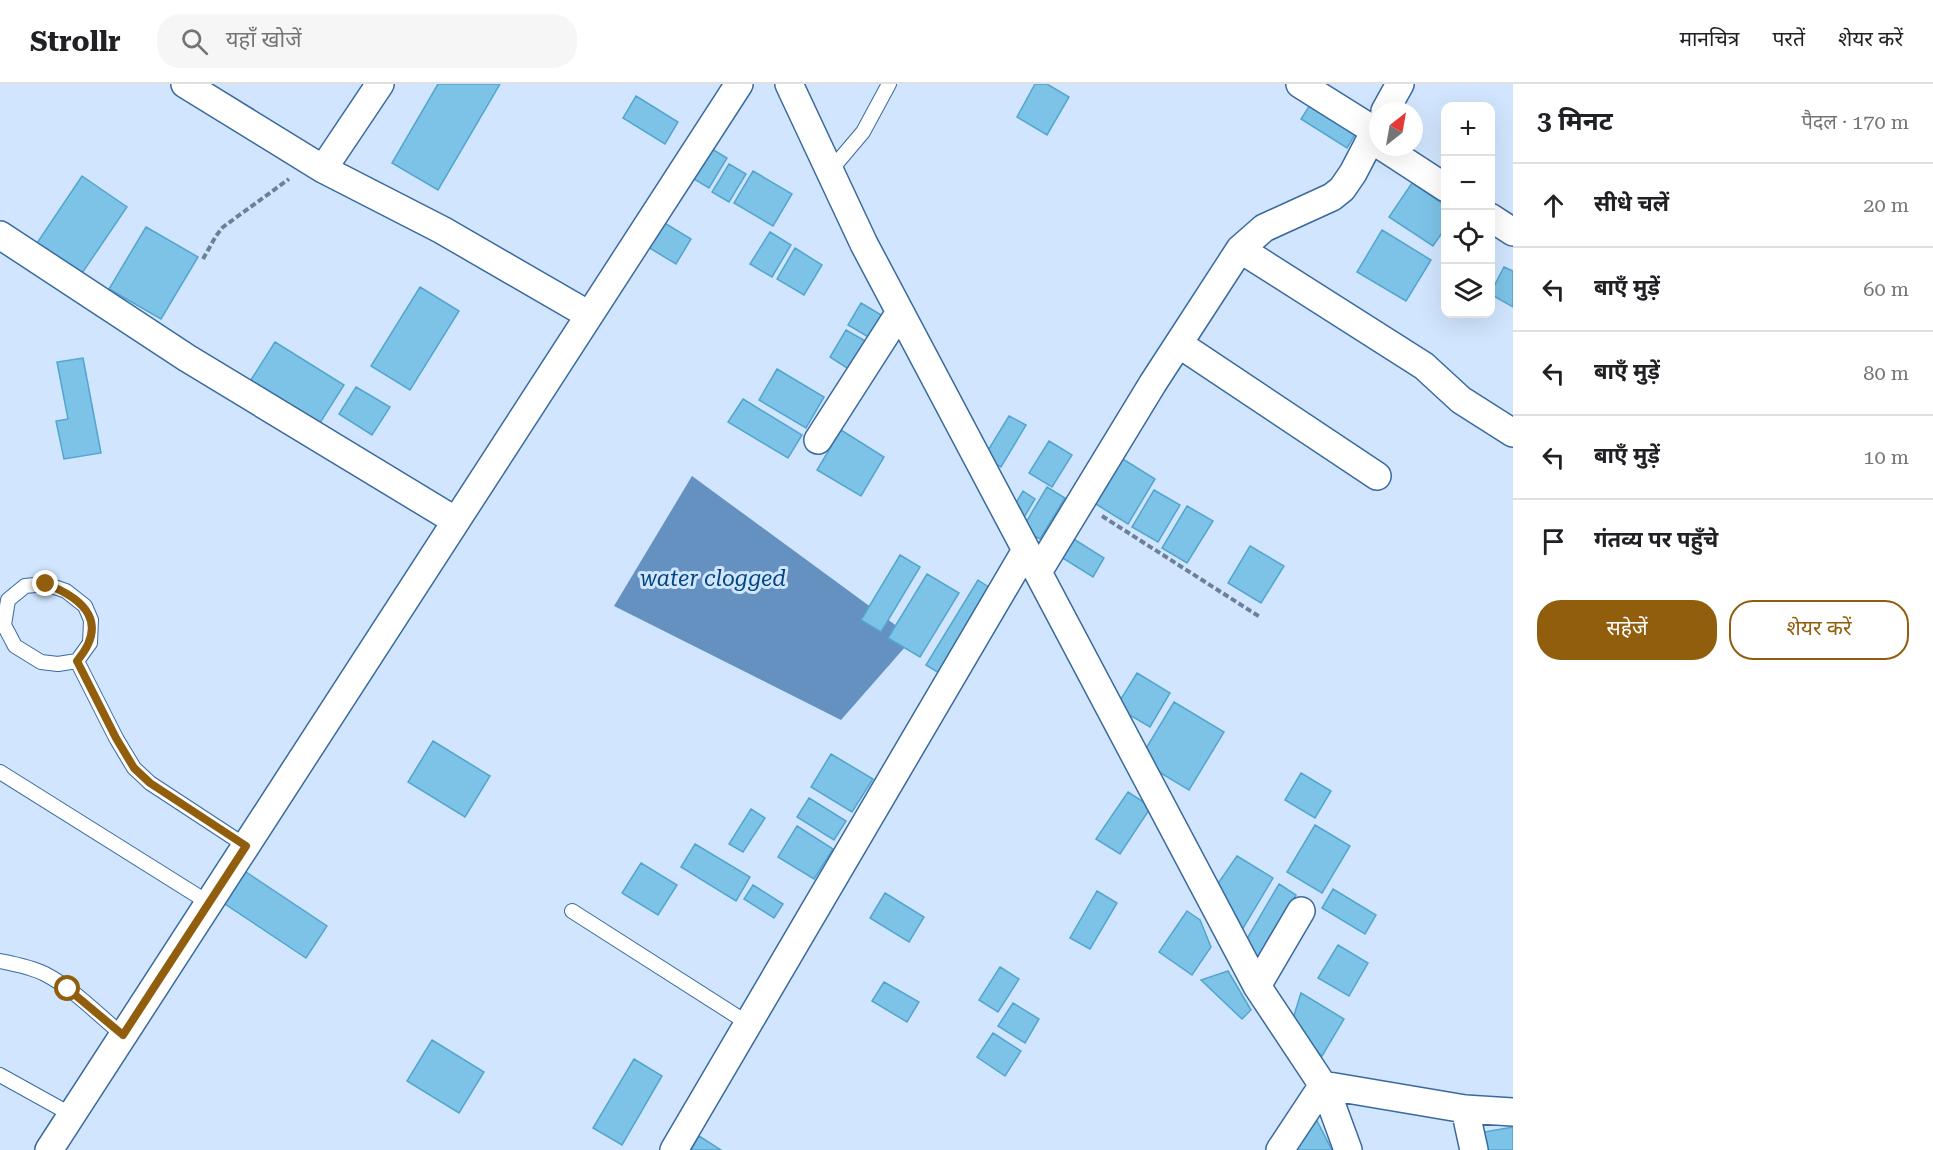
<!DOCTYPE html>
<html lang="hi">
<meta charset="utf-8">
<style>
:root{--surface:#fff;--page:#f6f6f6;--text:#202124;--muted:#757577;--line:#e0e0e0;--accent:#905e0d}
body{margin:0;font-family:"Roboto Serif","Noto Sans Devanagari",serif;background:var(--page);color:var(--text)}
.controls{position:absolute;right:18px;top:18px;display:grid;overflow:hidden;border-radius:12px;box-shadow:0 6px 24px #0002}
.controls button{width:54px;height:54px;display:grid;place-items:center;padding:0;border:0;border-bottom:2px solid var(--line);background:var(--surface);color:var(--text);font:30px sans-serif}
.compass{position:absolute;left:1369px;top:18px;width:54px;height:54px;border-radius:50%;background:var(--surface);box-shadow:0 6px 24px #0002;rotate:31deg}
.stop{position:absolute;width:18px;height:18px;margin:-14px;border:4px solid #905e0d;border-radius:50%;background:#fff}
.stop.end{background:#905e0d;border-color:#fff;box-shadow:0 2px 6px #0008}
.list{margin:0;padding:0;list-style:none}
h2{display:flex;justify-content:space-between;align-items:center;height:78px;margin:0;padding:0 24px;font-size:26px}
h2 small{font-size:20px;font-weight:400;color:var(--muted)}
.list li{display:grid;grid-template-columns:39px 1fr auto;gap:18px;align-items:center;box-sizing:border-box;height:84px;padding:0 24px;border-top:2px solid var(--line)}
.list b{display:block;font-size:22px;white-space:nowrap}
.list em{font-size:20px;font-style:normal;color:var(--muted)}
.actions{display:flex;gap:12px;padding:18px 24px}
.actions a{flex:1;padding:14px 0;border:2px solid var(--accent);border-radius:24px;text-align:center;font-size:21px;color:var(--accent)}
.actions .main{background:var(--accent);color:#fff}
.icon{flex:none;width:33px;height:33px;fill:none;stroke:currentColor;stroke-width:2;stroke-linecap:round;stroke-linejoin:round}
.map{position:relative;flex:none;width:1513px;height:1066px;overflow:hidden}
header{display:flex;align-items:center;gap:36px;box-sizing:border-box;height:84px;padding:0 30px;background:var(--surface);border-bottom:2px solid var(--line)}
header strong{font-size:28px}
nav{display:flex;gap:33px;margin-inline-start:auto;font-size:21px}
.search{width:420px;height:54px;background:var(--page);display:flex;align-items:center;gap:15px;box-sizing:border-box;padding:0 21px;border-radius:24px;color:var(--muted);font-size:22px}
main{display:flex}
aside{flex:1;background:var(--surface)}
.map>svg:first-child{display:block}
.water{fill:#6591c1}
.building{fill:#7dc3e7;stroke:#53a5ce;stroke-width:1.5}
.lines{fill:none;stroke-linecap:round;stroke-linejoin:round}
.lane-casing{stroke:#396a9f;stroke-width:16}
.street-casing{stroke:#396a9f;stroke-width:30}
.path{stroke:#6c8199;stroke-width:4;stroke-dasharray:6 3;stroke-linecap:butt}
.lane{stroke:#fff;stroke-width:14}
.street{stroke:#fff;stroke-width:27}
.route{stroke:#905e0d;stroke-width:8}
.labels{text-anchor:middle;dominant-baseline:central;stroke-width:6;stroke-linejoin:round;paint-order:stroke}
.water-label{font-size:22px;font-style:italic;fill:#004682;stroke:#d1e6fe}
</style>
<header>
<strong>Strollr</strong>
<div class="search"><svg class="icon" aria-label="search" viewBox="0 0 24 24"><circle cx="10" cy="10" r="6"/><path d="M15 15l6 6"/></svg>यहाँ खोजें</div>
<nav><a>मानचित्र</a><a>परतें</a><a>शेयर करें</a></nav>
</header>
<main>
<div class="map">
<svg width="1513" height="1066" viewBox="0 0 1513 1066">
<rect width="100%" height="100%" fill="#d1e6fe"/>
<path class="water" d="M692 392 913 554 841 636 614 522Z"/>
<path class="building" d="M438 0H500L438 106 392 79Z
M1035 0H1047L1069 13 1047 51 1017 33Z
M636 12 678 38 665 60 623 34Z
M1310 21 1356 49 1347 64 1301 35Z
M707 62 727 74 709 104 689 92Z
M729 80 746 90 729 118 712 108Z
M753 87 792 110 773 142 734 119Z
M82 92 127 123 76 198 31 168Z
M1412 99 1446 122V143L1433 162 1389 133Z
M658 135 691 155 676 180 643 160Z
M146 143 198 173 161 235 109 205Z
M1382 146 1431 176 1406 217 1357 188Z
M770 148 791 161 772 193 750 180Z
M795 164 822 181 804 211 777 195Z
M1504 183 1513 187V223L1490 210Z
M420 203 459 227 410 306 371 282Z
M861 219 883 232 870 254 848 241Z
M846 246 867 258 850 286 830 273Z
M275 258 344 301 318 342 249 299Z
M83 274 101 369 64 375 56 337 68 335 57 278Z
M777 285 824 313 806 344 759 316Z
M356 303 390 323 372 351 339 330Z
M743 315 802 351 788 374 728 338Z
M1009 332 1026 341 1001 383 984 373Z
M841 346 884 373 861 412 817 386Z
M1049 357 1072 371 1052 403 1029 389Z
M1118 372 1155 395 1128 440 1091 417Z
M1047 403 1065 414 1040 455 1022 445Z
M1154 406 1180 421 1158 458 1132 443Z
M1023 407 1035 415 1023 435 1011 427Z
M1187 422 1213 437 1187 479 1162 464Z
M1072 454 1104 474 1093 493 1061 473Z
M1250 462 1284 482 1261 519 1228 499Z
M900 471 920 483 881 548 861 536Z
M927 490 959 509 920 573 888 554Z
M978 496 990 504 939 589 926 581Z
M1137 589 1170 609 1150 643 1116 623Z
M1174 618 1224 648 1189 706 1139 676Z
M433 657 490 692 465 733 408 698Z
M831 670 873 695 852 728 811 703Z
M1301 689 1331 707 1315 734 1285 716Z
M1128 708 1151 723 1120 770 1096 755Z
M809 714 846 737 834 756 797 733Z
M751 725 765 734 743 768 729 760Z
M1315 741 1350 762 1322 809 1287 788Z
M797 742 833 765 814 795 778 773Z
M695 760 750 793 736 817 681 783Z
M1237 772 1273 794 1239 851 1210 811Z
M641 779 677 801 658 831 622 809Z
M243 786 327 842 306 874 222 818Z
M1279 800 1296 811 1258 875 1241 865Z
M753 801 783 820 774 834 744 815Z
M1333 805 1376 831 1365 850 1322 824Z
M1097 807 1117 819 1090 865 1070 854Z
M885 809 924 833 909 858 870 834Z
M1187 827 1200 836 1211 863 1192 891 1159 868Z
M1338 861 1368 879 1349 912 1318 894Z
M1000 883 1019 895 998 928 979 916Z
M1228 887 1251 926 1242 935 1201 896Z
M884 898 919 918 907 938 872 917Z
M1301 909 1344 935 1322 972 1291 941Z
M1013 919 1039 935 1025 959 998 942Z
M993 949 1021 967 1005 992 977 973Z
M432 956 484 988 459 1029 407 997Z
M634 975 662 992 622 1061 593 1044Z
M1314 1031 1332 1066H1292Z
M1513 1043V1066H1481L1478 1049Z
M699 1052 721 1066H691Z"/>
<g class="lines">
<defs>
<path id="lane" d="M830 87 863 48 889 0
M77 577 58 580 41 578 15 562 4 541 8 516 25 502 46 500 66 507 85 522 91 536 90 559 77 577 116 654 134 684 150 699 246 762
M0 688 209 819
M572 827 749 940
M0 877C15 880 31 883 45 890 74 905 98 931 123 951
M0 991 72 1031"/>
<path id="street" d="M185 0 323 85 442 146 589 231
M789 0 864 160 1257 902 1326 1006 1348 1066
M1300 0 1375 47
M1385 27 1400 0
M1383 63 1446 104
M323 85 380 0
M1490 133 1513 148
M0 151 187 274 456 437
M1240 165 1424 282 1461 316 1513 349
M1179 260 1377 392
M818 356 900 228
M1038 488 1153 299 1240 165 1264 144 1332 113 1342 105 1353 89 1378 41
M1257 902 1301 827
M1465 1025 1474 1066
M49 1066 739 0
M674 1066 1026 466
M1280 1066 1323 1001 1465 1025 1513 1028"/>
</defs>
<use href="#lane" class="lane-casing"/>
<use href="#street" class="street-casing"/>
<path class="path" d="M203 175 216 152 223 143 289 95
M1102 432 1260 533"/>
<use href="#lane" class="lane"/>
<use href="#street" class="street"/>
</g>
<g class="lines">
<path class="route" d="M46 500C85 515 109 539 77 577L116 654 134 684 150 699 246 762 123 951 68 905"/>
</g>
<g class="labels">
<g class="water-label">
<text x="713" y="494">water clogged</text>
</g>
</g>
</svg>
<div class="controls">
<button>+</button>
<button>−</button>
<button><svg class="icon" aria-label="locate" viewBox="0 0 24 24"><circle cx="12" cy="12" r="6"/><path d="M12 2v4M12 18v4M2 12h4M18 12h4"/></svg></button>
<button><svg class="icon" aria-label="layers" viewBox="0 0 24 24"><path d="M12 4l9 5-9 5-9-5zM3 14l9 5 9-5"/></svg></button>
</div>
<svg class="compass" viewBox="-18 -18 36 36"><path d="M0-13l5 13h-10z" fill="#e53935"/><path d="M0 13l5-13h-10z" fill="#757577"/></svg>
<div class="stop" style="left:68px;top:905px"></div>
<div class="stop end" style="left:46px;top:500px"></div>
</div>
<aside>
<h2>3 मिनट<small>पैदल · 170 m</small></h2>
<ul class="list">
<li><svg class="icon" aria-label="ahead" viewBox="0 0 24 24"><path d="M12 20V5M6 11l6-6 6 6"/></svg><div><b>सीधे चलें</b></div><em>20 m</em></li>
<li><svg class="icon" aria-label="left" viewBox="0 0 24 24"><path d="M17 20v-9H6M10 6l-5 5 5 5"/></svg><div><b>बाएँ मुड़ें</b></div><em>60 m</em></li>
<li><svg class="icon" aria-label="left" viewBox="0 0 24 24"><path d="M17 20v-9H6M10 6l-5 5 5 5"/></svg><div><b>बाएँ मुड़ें</b></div><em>80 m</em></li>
<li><svg class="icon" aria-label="left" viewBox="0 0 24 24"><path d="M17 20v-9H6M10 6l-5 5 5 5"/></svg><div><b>बाएँ मुड़ें</b></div><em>10 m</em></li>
<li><svg class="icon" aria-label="arrive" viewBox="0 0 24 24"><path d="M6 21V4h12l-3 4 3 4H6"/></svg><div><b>गंतव्य पर पहुँचे</b></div></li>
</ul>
<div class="actions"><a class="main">सहेजें</a><a>शेयर करें</a></div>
</aside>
</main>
